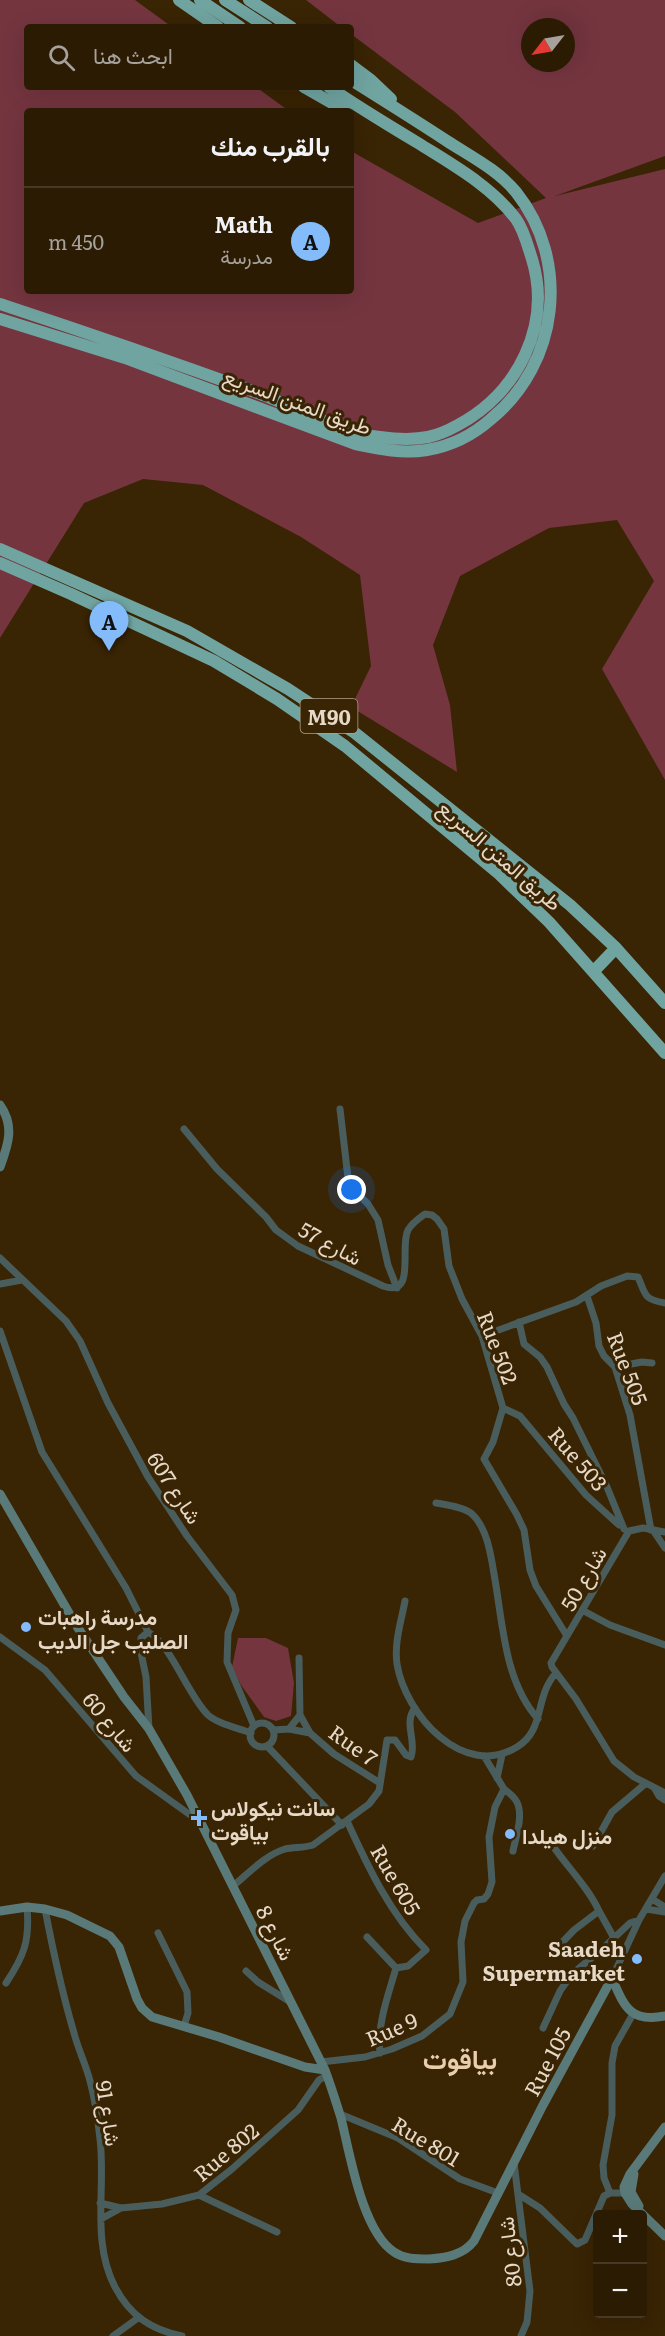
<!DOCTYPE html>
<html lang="ar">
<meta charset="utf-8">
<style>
:root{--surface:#2b1b03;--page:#33240d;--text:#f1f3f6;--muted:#a6a19a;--line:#473925;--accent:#84bcfb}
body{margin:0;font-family:Literata,Vazirmatn,serif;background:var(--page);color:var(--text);direction:rtl}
.controls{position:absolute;right:18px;bottom:18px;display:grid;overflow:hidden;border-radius:6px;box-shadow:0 6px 24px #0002}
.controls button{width:54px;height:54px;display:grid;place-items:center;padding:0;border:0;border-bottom:2px solid var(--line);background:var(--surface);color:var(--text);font:30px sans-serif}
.compass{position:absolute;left:521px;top:18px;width:54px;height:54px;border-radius:50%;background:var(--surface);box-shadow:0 6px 24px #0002;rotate:239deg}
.you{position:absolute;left:352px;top:1190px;width:21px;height:21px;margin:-15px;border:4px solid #fff;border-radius:50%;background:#1a73e8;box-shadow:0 0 0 9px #1a73e833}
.badge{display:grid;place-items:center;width:39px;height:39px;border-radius:50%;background:var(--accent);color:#111;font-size:20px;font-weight:700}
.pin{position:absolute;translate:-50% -50px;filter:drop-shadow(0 2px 3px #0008)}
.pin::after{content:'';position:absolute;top:32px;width:21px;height:18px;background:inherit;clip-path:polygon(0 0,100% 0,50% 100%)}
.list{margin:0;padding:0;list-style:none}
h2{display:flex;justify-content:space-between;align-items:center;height:78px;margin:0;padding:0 24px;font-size:26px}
h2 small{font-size:20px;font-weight:400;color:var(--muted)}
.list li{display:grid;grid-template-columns:39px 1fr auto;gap:18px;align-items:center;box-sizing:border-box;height:108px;padding:0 24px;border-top:2px solid var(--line)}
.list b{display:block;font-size:22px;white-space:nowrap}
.list p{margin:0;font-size:20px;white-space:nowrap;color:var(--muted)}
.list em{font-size:20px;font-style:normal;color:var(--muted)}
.icon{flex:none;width:33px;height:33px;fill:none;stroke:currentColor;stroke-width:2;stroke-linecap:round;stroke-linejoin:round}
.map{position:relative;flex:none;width:665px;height:2336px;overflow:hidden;direction:ltr}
.search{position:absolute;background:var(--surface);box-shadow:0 6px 24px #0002;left:24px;top:24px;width:330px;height:66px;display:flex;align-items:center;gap:15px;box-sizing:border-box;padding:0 21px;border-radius:6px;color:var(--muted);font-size:22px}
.panel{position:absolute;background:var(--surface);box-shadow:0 6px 24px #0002;left:24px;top:108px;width:330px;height:186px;border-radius:6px;direction:rtl}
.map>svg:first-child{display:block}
.green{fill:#74353f;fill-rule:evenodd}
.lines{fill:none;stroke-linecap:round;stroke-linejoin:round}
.street{stroke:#495d5c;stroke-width:7}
.secondary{stroke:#597a78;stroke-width:9}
.highway{stroke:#70a4a1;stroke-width:12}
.poi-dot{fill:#84bcfb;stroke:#392404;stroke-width:2}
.labels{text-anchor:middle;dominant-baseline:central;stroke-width:6;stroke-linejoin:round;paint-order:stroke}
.shield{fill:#392404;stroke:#b3a38d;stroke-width:1.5}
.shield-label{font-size:20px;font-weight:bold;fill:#e7d9c8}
.street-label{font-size:21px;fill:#e7d9c8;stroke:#392404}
.poi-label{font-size:21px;font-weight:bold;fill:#e7d9c8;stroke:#392404;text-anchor:start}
.district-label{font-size:27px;font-weight:bold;fill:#eaceac;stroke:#392404}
</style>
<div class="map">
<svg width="665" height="2336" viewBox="0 0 665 2336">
<rect width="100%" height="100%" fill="#392404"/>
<path class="green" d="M0 0H135L172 27H27V87H256L289 111H27V291H351V151L478 223 546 198 455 112 351 34V27H341L306 0H665V156L555 196 665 169V780L602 669 654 581 617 520 549 528 460 576 433 645 450 705 457 772 351 707 371 666 360 575 301 537 203 485 143 479 84 503 0 638ZM530 27H566V63H530Z
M238 1638H266L288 1648 294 1683 291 1716 276 1721 264 1717 241 1685 232 1667Z"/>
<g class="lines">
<path class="street" d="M340 1109 348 1178 352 1188 368 1204 378 1220 388 1265 397 1288
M184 1129 217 1169 266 1217 276 1230 298 1246 383 1286C417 1298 399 1247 408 1230 412 1223 418 1219 425 1214L432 1215 437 1219 444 1229 449 1266 462 1299 482 1336 503 1408 493 1442 484 1459 517 1515 524 1530 530 1570 536 1586 567 1636
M0 1258 66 1321 80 1341 108 1403 148 1477 187 1536 232 1595 236 1610 228 1633 227 1662 254 1726
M0 1284 22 1280
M587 1296 596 1323 599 1346 604 1356 615 1367 630 1415 651 1530
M519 1322 524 1344 540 1357 547 1367 564 1404 573 1418 607 1487 624 1529
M0 1331 42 1452 126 1588 148 1632
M482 1336 576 1302 601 1286 627 1276 638 1277C646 1295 643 1299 665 1303
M615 1367 642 1362 652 1363
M503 1408 520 1416 586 1495 619 1525
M436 1503C447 1505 464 1507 472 1514 487 1528 491 1555 494 1574 503 1623 504 1681 538 1719
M653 1530 665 1548
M665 1532 643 1528 629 1531 551 1663 552 1667 576 1699 614 1761 634 1777 665 1793
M405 1601C401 1622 394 1643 397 1664 405 1714 463 1780 517 1747 546 1729 534 1697 556 1673
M582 1610 610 1625 665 1645
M0 1637 45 1670 136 1776 200 1822
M299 1658 300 1715 310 1733
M250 1735a12 12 0 1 1 24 0a12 12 0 1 1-24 0Z
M149 1729 146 1677 140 1648 141 1638 148 1632C171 1644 187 1694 208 1715 218 1724 238 1728 251 1733
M289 1729 300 1715
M273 1730 289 1729 310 1733 334 1754 380 1783
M267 1746 342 1825
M497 1778 502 1755
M504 1789C508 1792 512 1795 515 1799 525 1812 516 1836 513 1851
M655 1789 659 1796 665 1800
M347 1821C368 1867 390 1914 426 1950L408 1966 396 1968C388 1996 377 2024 380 2053
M553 1846C568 1868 588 1887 599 1911
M593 1846 612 1812 645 1784
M233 1886C249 1873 265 1855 285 1849 294 1847 304 1848 313 1845L369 1804 379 1791 387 1740H395L406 1755 411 1757C417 1741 403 1723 415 1708
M652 1899 665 1907
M45 1909C53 1951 62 1992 74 2033 78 2049 86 2065 90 2081 95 2099 98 2120 100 2139 106 2188 91 2241 115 2287 130 2316 152 2330 182 2336
M646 1909 665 1912
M158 1933 187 1992 188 2013 184 2026
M367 1937 396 1968
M553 1952 574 1930 599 1911 614 1938
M246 1971 258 1982 292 2003
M612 1978 639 1920 665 1876
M6 1983C24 1956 30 1941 27 1907
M543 2028 560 1991 572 1974 601 1950 630 1923 639 1920
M321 2062 365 2057 392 2049 422 2036 450 2014 463 1982 461 1942 465 1921 474 1903 477 1900 484 1899 488 1894 492 1882 489 1837 495 1807 504 1789 484 1756
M340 2114 398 2138 460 2179 498 2193
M514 2163 530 2291 527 2322 521 2336
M610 2193 604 2178 603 2165 612 2115V2063L615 2046 633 2014
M518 2194 540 2208 577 2244 585 2240 604 2196 610 2193H625
M199 2195 277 2232
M100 2203 121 2208 162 2204 199 2195 232 2169 298 2110 319 2080 327 2075
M101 2219 121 2208
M113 2336 138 2318"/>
<path class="secondary" d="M0 1105C15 1126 8 1145 0 1167
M0 1494 76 1625 124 1697 149 1729 187 1795 325 2070C331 2086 336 2102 341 2118 350 2154 362 2231 394 2252 404 2259 416 2259 429 2259 446 2258 463 2255 474 2241L543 2105 612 1978
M0 1911 27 1907 45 1909 67 1915 110 1936 119 1947 137 1999 142 2008 152 2017 219 2037 305 2067 325 2070
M612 1978C624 2006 630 2023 665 2016
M665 2127 630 2174 624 2187 625 2193 632 2204 665 2236
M634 2174 631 2192 639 2206"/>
<path class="highway" d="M179 0 218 27
M200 0 240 27
M225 0 267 27
M249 0 291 27
M351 65 371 80 391 99
M304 87 346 111
M0 304C88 333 175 363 263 395 299 409 341 433 380 437 395 439 413 440 428 437 438 435 449 430 458 425 518 393 552 325 532 259 528 247 524 230 516 219 491 186 453 165 418 143 388 125 358 107 329 87
M0 319 125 358 355 444C379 449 402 454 427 450 451 446 473 435 491 419 559 364 571 261 516 192 498 170 470 156 447 141 415 120 383 100 351 80
M0 549 187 631 288 689 355 733 570 905 616 948 665 1003
M0 563 71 594 214 661 277 699 345 746 499 874 549 922 665 1053
M594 971 616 948"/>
</g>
<g class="poi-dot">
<circle cx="26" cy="1627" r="6"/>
<path d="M196 1809h6v6h6v6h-6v6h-6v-6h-6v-6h6z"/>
<circle cx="510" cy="1834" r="6"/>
<circle cx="637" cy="1959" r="6"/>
</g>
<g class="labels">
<rect class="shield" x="300.5" y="699" width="57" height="34" rx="4.5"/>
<g class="shield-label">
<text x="329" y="716">M90</text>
</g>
<g class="street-label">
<text transform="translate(298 400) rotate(20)">طريق المتن السريع</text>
<text transform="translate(501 854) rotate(41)">طريق المتن السريع</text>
<text transform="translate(331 1242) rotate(28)">شارع 57</text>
<text transform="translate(499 1347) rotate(69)">Rue 502</text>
<text transform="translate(629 1368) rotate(69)">Rue 505</text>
<text transform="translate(579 1458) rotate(49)">Rue 503</text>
<text transform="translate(176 1487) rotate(57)">شارع 607</text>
<text transform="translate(582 1578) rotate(-60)">شارع 50</text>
<text transform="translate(111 1721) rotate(50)">شارع 60</text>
<text transform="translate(354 1744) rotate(36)">Rue 7</text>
<text transform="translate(397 1879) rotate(60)">Rue 605</text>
<text transform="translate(277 1932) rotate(63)">شارع 8</text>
<text transform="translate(391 2028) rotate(-23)">Rue 9</text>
<text transform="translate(546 2061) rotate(-62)">Rue 105</text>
<text transform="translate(110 2113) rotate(81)">شارع 91</text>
<text transform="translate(427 2140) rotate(31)">Rue 801</text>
<text transform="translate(225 2151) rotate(-40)">Rue 802</text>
<text transform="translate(508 2252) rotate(-97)">شارع 80</text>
</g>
<g class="poi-label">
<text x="38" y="1615">مدرسة راهبات<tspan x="38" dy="24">الصليب جل الديب</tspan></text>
<text x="211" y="1806">سانت نيكولاس<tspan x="211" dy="24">بياقوت</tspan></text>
<text x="522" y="1834">منزل هيلدا</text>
<text x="625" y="1947" text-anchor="end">Saadeh<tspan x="625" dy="24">Supermarket</tspan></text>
</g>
<g class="district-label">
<text x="460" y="2057">بياقوت</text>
</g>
</g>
</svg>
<div class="controls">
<button>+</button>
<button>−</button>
</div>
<svg class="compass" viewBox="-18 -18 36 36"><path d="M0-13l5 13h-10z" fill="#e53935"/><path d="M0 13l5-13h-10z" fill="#a6a19a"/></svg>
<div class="you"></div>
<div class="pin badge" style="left:109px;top:651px">A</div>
<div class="search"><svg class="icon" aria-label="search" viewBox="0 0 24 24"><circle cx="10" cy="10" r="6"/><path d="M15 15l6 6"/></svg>ابحث هنا</div>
<section class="panel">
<h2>بالقرب منك<small></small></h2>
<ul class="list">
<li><span class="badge">A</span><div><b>Math</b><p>مدرسة</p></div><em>450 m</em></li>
</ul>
</section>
</div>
